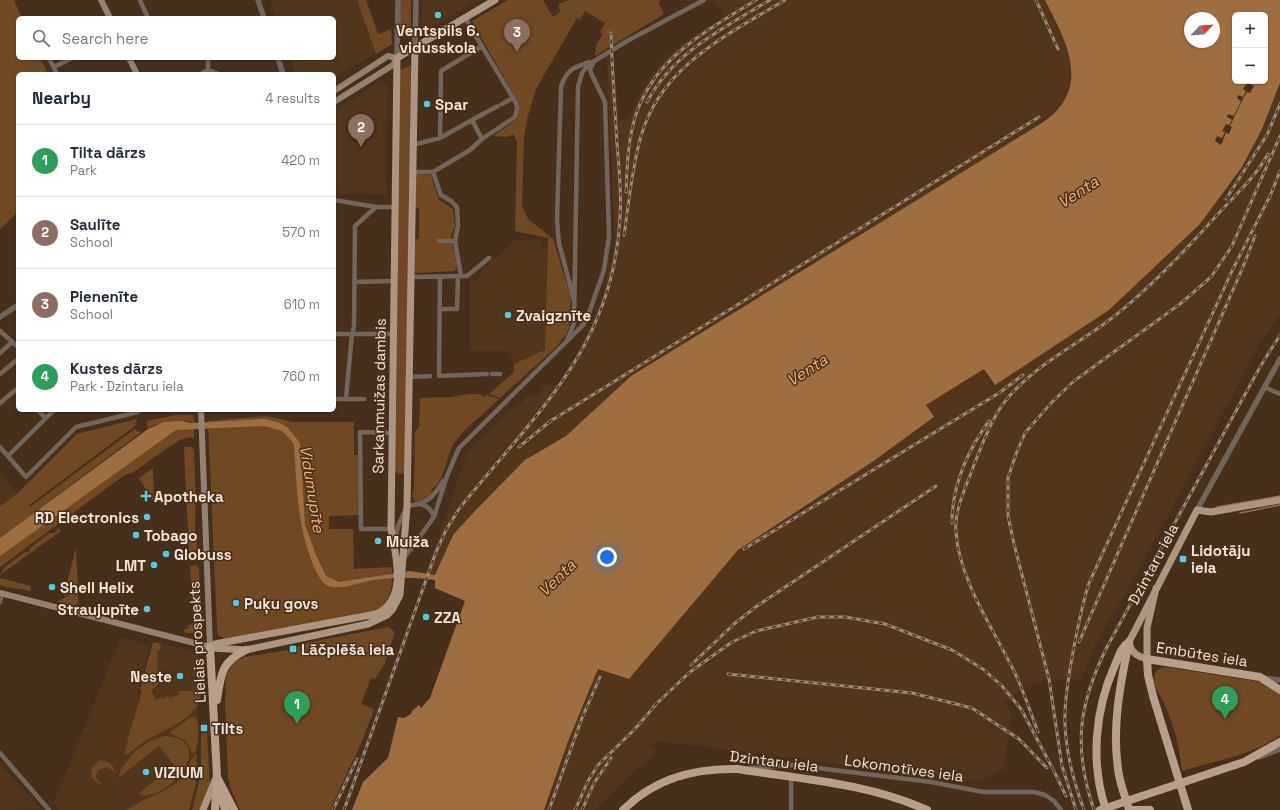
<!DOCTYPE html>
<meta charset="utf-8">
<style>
:root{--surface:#fff;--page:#f6f6f7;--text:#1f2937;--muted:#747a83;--line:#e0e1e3;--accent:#b45309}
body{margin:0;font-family:"Space Grotesk",sans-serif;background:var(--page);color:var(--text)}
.controls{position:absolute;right:12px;top:12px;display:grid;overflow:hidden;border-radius:6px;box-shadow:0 1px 3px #0004}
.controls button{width:36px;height:36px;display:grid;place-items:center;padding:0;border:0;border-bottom:1px solid var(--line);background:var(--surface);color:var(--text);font:20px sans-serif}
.compass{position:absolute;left:1184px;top:12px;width:36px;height:36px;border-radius:50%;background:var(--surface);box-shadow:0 1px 3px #0004;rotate:65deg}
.you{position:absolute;left:607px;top:557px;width:14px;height:14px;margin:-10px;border:3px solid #fff;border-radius:50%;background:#1a73e8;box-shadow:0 0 0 6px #1a73e833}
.badge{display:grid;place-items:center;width:26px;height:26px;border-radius:50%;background:var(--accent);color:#fff;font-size:13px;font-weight:700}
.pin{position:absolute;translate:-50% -33px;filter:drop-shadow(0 1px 2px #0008)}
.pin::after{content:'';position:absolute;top:21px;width:14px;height:12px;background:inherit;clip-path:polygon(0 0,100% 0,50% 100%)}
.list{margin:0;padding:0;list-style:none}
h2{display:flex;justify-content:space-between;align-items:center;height:52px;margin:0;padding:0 16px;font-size:17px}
h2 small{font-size:13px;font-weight:400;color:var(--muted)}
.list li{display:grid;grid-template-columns:26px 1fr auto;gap:12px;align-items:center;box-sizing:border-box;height:72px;padding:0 16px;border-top:1px solid var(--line)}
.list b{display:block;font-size:15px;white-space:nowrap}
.list p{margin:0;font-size:13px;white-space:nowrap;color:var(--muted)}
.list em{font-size:13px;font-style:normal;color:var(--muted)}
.icon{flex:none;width:22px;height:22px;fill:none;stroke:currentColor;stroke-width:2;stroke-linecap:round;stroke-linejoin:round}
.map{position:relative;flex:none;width:1280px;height:810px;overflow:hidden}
.search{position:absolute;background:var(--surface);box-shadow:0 1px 3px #0004;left:16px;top:16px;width:320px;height:44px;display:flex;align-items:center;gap:10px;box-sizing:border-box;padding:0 14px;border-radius:6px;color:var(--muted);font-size:15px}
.panel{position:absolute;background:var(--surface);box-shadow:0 1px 3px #0004;left:16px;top:72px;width:320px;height:340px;border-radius:6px}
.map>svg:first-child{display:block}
.built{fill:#52361c}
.green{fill:#704822}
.water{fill:#9f6e40;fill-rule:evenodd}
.pier{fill:#46301c}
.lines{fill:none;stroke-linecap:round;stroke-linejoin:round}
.stream{stroke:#9f6e40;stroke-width:1.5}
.minor{stroke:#71665d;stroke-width:4.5}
.tertiary{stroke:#71665d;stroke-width:5.5}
.secondary{stroke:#938172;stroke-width:6}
.primary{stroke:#ac9682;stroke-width:7}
.trunk{stroke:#b89f8a;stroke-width:8}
.rail-casing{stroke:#9b8978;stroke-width:3}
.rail{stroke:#46301c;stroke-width:1.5;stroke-dasharray:4.5;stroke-linecap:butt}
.trunk-bridge{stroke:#b89f8a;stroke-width:8}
.poi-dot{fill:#56c9e1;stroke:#46301c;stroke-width:1.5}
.labels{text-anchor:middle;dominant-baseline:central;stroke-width:3;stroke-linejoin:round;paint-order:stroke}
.poi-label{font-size:15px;font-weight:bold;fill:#f2e4d8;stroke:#46301c;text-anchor:start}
.street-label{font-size:15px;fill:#f2e4d8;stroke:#46301c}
.water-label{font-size:16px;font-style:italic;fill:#f9b26f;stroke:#46301c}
</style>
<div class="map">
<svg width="1280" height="810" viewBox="0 0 1280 810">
<rect width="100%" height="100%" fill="#46301c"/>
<path class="built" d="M270 0H357L375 53 334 78V74H296L290 58H334V18H276Z
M423 0H478L424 32 422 30Z
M714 0H1045L1069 52 1072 64 1069 88 1063 104 1051 115 1016 139 631 376 566 436 548 448 453 535 435 575H425L468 451 515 405 523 402V398L541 394V386L558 385 579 352 603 297 615 242 607 58 612 56 620 120 630 118 638 98 649 79 660 64 687 40 721 19 723 12 719 6 716 7Z
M382 81 388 84 386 195 341 194 334 183V111Z
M1280 83V314L1261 342 1129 588 1100 635 1081 680 1046 679 1019 690 1004 703 1012 713 1004 768 978 781 658 741 651 746 656 750 650 758 595 810H544L567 744 598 669 629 679 738 550 875 460 934 418 925 405 984 369 994 385 1109 310 1199 225 1217 201 1243 167 1262 129Z
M516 240H541V246H547L545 350 514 364 509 351H470V280H479L481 277V269Z
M0 473 17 494 0 506Z
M121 637 149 646 138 693V704L198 702 197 756 188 810H60L54 802Z
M155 642 198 653 200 691 199 700 148 701Z
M0 764 41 809 0 810Z"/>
<path class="green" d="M0 0H14L22 18H18V58H40L48 74H18V212L0 229Z
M357 0H366L378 34 391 29 392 44 376 54Z
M400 0H411V34L400 38Z
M508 0H543L553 17 560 12 558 4 569 0H661L658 2 664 14 595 56 596 45 603 34 600 32 605 23 585 11 580 20 577 18 536 89 527 119 524 137 522 206 528 219 553 239 571 297 569 328 566 335 555 348 500 398 489 394 514 372V364L545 350 548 238 515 231 517 141 513 134 508 137 493 136 517 119 519 104 472 21Z
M411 65 407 470 405 474H398L395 470 399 71Z
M416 174 431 175 439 200 453 209 455 226 451 236 457 267 454 271 416 273 415 271V240L419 238V208H415Z
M469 394H481L483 397 487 395 499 399C487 411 461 431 453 445 446 457 445 481 432 489L431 491H433L426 499 417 502 414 501 412 492 414 491 415 432 419 427 420 398 451 397Z
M176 415H193L194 423 183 421 154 425 148 429 147 421Z
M266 416 293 422H354V455H359V515L329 516V529H353L354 569 392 567C392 586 393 601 375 611L225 639 218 635 217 625 208 421Z
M137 419 136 425 28 506 30 507 135 429 139 432 143 431 0 538V506L17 494 77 434Z
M194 428V437L182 439 172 445 132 473 126 474 0 567V555L142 454 145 450 176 430Z
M184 447H192L194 451C195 477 196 502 195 527 194 534 198 541 197 549L189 553Z
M153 468 154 499 152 500 139 478Z
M58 528 61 531 0 575 4 568 25 552H29L30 548 50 533H54Z
M76 548 78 589 64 596V594Z
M197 565 199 570 201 609 192 601 190 566Z
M0 578 31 586 30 591C19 588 11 589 0 585Z
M78 590V603L74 606 57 602Z
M193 605 202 612V631L200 633H185L184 630 188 628 189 625 193 624Z
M389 627 395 632 385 663 375 679 371 678 361 704 374 709 363 739 330 810H240L231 789 228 777 225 704 226 675 234 662 244 657 288 650 289 652 296 650V648L306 643Z
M153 642 161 644 160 650H157L158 685 151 690 156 700 160 698 163 699 167 696 170 698 179 695V691H200C206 714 163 731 146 740 139 745 133 751 126 755L124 753 128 743 127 742 142 691 140 690Z
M1165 667 1261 682 1280 693V735C1255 754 1212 762 1182 771 1179 745 1175 729 1165 705 1162 697 1154 688 1154 679 1154 672 1158 668 1165 667Z
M195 717C201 722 199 749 193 754L186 741 169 733 190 718Z
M205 731H207L210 790 201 810H192L201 774V735Z
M165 736C217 740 174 795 143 796L139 793 174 765 159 746 118 778 122 768 135 751 152 740Z
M197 754 196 784 189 810H127C144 797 165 794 181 779 188 772 189 758 197 754Z
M99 761C109 760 115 765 115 775L112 770 106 767 99 770 96 775 97 780 103 785 97 783 91 776 92 767Z"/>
<path class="water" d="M1045 0H1280V83L1262 129 1242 167 1217 201 1199 225 1109 310 995 385 984 369 926 405 934 417 875 460 738 550 629 679 598 669 567 744 544 810H352L363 782 388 758 398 717 404 718 411 714 412 711 419 705 421 708 430 698 465 601 435 588V580C414 577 395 577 374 580 361 582 345 589 332 587 323 586 320 578 316 571 297 530 297 489 294 445L291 440 282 431 264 426 176 430 0 556V538L148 429 164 422 183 421 190 423 211 422 265 419 280 423 288 428 300 443 305 525 316 555 326 576 339 582 410 571 435 575 453 535 474 512 525 460 566 436 631 376 1016 139C1031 129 1052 119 1062 104 1085 70 1060 31 1045 0ZM1235 15H1265V81H1235ZM1190 18H1214V42H1190Z"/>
<path class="pier" d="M1251 81V85L1254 86 1250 93 1247 92 1244 97 1230 126 1232 127 1229 134 1226 133 1221 145 1215 141 1217 136 1222 138 1225 132 1222 131 1226 124 1229 125 1232 120 1227 117 1228 114 1234 116 1241 101 1237 98 1238 95 1243 97 1246 91 1243 89 1247 83 1250 84Z"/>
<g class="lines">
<path class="stream" d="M1217 507 1280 496
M1240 513 1280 505"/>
<path class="minor" d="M140 0 148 18
M49 58 57 74
M54 67 72 58
M208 70 219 74
M201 74 208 70V58
M502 104 513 98
M472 120 498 106
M440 138 441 71 482 46
M412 145 440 138 472 120 482 139
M413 172H433L470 150 482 139 515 117 517 108 516 103 465 18
M433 172 441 195 451 201 457 207 458 226 455 241 461 276
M334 200 376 207
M439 241H455
M411 277 467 276 489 258
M440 277 439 376 487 374
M354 282 394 281
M574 300 559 243 557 220 561 87C566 70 574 67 590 62
M440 309H457L458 276
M0 331 18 347
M334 334H393
M568 340 583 325 589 313 604 270 609 236 605 102 591 73 590 69 594 62
M0 353 12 342
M0 374 18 359
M492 374H500
M410 377 430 376
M1264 387 1280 394
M346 398 352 334 354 326 355 226 376 207H396
M334 399H364
M0 403 18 388
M38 410 45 418
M0 447 26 477 76 427 138 412V410
M8 456 54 410
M420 504C428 506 431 509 434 517
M391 529H361L360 432 392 433
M395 542 398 526 407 506C427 504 433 498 443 481
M404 558 434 517 447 476 459 448 567 341 574 323 578 87 582 73 588 65 627 41 704 0
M0 602 2 593
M0 753 49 810
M749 768 793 765 931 782 983 792H1034L1045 795 1054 801 1061 810
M791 777V810"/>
<path class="tertiary" d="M258 0 264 18
M415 48 416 0
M278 58 283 74
M397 58 398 0
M0 317 18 305
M1197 510 1280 359
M1262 678 1280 680
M1259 757 1280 749"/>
<path class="secondary" d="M101 0 110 18
M129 58 137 74
M334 91 388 56 397 58 393 65 334 102
M0 593 210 647 201 410"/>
<path class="primary" d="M1156 588 1147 628V659C1136 656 1131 652 1129 642L1197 510 1211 512 1280 500
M210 647 215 644 376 614C408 600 396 556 391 529L397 58 495 0
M213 648 246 650 368 624 387 615 392 610 400 595 407 506 415 48
M203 810 215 780"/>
<path class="trunk" d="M1129 642C1120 685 1111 730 1119 775 1121 787 1126 798 1129 810
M210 647 217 776 215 810
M217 700C221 674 221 662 246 650
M1235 765 1244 762 1280 742
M217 777 234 810
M220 791 225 810
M623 810C655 778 694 768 737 769 801 779 867 783 927 810
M1106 810C1090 763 1095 709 1115 665 1119 656 1121 647 1129 642
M1131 810H1150
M1188 810 1153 696 1148 675 1147 659 1260 677 1280 690"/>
<defs>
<path id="rail" d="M1036 0 1058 49
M647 102C673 52 724 28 770 0
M626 192C627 173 627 153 631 134 644 63 700 35 756 0
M1226 199 1267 135 1280 104
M1269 199 1280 171
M624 235C629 202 632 167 641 136 661 66 727 35 785 0
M549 422 1039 117
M519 447 553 419
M952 523C952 486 968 450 989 421
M744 549 999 393 1023 375
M1079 642 1243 267 1255 236
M691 665 734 624 757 606 936 486
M728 674 912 693 972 708 1019 739 1047 768
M654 706 690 672 732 642 756 631 818 617H845L885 624 952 650 983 669 1002 686 1021 709 1055 773
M1038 732C1030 711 1023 689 1013 669 992 627 959 579 956 532 954 512 964 491 971 473 978 454 992 419 1003 404 1031 367 1072 348 1108 321 1147 292 1185 251 1217 215 1235 195 1255 178 1268 154
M1053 769 1066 796
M333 810 357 759
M344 810 436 552 446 530 459 509C534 415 614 347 620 217 622 193 619 169 617 144 615 107 612 70 611 33
M549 810 582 718 600 677
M575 810 588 781 598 765 634 730 658 702
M582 810 594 783 611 758
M1076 810 1062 766 1049 679 1014 544 1008 516V478L1016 454 1025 433 1052 402 1074 381 1180 304 1211 277 1232 246 1280 136
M1084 810C1074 783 1066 752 1065 724 1064 705 1067 687 1070 669 1075 640 1080 611 1089 583L1232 271 1271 194
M1094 810C1073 748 1078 705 1107 647L1260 367 1280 335"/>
</defs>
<use href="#rail" class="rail-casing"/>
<use href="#rail" class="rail"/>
<path class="trunk-bridge" d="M1100 810 1235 765"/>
</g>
<g class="poi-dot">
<circle cx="438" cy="15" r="4"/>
<circle cx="427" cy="104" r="4"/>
<circle cx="508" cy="315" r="4"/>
<path d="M144 490h4v4h4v4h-4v4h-4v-4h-4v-4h4z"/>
<circle cx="147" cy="517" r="4"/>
<circle cx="136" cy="535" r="4"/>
<circle cx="378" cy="541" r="4"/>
<circle cx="166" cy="554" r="4"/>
<rect x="1179" y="555" width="8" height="8" rx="2"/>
<circle cx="154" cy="565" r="4"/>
<circle cx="52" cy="587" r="4"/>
<circle cx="236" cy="603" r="4"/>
<circle cx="147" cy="609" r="4"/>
<circle cx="426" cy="617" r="4"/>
<rect x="289" y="645" width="8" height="8" rx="2"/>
<circle cx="180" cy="676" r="4"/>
<rect x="200" y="724" width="8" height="8" rx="2"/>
<circle cx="146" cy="772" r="4"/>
</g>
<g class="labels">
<g class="poi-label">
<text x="438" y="30" text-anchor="middle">Ventspils 6.<tspan x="438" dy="17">vidusskola</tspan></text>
<text x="435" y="104">Spar</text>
<text x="516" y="315">Zvaigznīte</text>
<text x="154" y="496">Apotheka</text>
<text x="139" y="517" text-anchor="end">RD Electronics</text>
<text x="144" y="535">Tobago</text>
<text x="386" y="541">Muiža</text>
<text x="1191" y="550">Lidotāju<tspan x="1191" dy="17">iela</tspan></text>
<text x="174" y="554">Globuss</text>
<text x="146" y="565" text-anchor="end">LMT</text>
<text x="60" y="587">Shell Helix</text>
<text x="244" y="603">Puķu govs</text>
<text x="139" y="609" text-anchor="end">Straujupīte</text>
<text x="434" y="617">ZZA</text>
<text x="301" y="649">Lāčplēša iela</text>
<text x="172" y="676" text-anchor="end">Neste</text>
<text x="212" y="728">Tilts</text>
<text x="154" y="772">VIZIUM</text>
</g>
<g class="street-label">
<text transform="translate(379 396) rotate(-89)">Sarkanmuižas dambis</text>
<text transform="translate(1153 564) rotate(-62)">Dzintaru iela</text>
<text transform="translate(197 642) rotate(-93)">Lielais prospekts</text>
<text transform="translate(1202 654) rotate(9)">Embūtes iela</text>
<text transform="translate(774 761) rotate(7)">Dzintaru iela</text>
<text transform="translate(904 768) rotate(8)">Lokomotīves iela</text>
</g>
<g class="water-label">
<text transform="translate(1078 192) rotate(-33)">Venta</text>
<text transform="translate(807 370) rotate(-33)">Venta</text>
<text transform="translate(312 489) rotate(81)">Vidumupīte</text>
<text transform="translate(557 578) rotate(-44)">Venta</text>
</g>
</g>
</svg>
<div class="controls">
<button>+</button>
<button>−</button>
</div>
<svg class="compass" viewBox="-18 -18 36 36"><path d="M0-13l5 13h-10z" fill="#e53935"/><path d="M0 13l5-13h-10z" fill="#747a83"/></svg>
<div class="you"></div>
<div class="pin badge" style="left:297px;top:724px;background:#2e9e5b">1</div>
<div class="pin badge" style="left:361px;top:147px;background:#8d6e63">2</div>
<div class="pin badge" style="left:517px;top:52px;background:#8d6e63">3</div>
<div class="pin badge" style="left:1225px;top:719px;background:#2e9e5b">4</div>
<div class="search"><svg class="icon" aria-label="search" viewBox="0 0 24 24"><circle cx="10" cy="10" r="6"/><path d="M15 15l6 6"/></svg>Search here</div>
<section class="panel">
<h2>Nearby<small>4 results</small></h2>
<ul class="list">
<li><span class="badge" style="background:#2e9e5b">1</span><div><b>Tilta dārzs</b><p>Park</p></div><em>420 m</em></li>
<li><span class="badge" style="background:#8d6e63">2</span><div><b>Saulīte</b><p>School</p></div><em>570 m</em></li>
<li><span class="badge" style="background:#8d6e63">3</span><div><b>Pienenīte</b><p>School</p></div><em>610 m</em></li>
<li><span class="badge" style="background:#2e9e5b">4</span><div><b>Kustes dārzs</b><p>Park · Dzintaru iela</p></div><em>760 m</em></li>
</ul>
</section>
</div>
